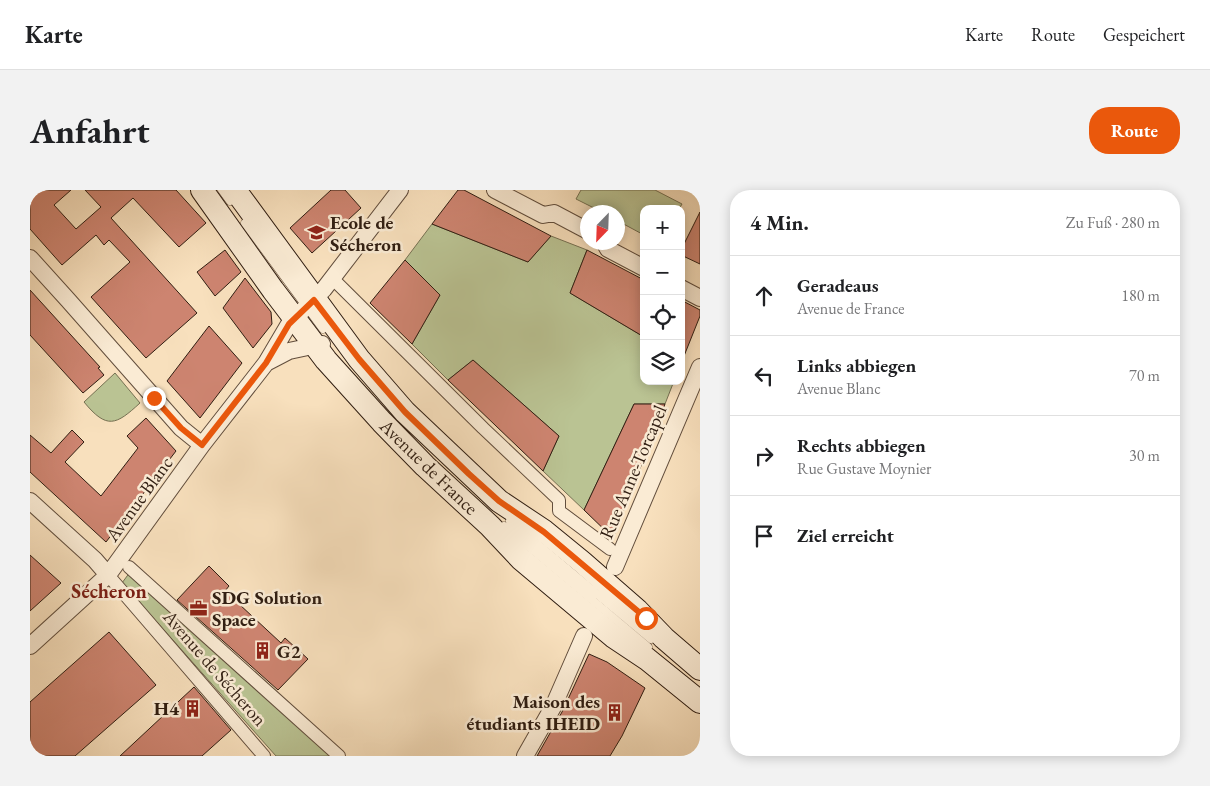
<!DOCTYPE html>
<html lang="de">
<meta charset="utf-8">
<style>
:root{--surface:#fff;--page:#f2f2f2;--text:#202124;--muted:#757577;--line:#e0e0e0;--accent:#ea580c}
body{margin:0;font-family:"EB Garamond",serif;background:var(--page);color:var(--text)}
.controls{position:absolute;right:15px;top:15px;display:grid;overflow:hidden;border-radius:10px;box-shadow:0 2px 12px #0003}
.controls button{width:45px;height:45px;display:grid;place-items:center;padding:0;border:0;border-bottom:1px solid var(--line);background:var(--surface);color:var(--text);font:25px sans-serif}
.compass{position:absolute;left:550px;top:15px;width:45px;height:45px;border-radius:50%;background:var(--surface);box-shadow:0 2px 12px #0003;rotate:203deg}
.stop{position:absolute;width:15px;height:15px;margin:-11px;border:4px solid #ea580c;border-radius:50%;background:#fff}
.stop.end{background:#ea580c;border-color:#fff;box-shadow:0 1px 5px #0008}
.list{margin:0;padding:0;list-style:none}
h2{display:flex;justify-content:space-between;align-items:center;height:65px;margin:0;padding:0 20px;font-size:21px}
h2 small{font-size:16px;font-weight:400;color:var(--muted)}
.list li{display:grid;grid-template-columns:32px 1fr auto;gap:15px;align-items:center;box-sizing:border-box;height:80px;padding:0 20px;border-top:1px solid var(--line)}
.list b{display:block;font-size:19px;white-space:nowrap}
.list p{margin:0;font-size:16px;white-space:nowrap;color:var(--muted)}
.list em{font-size:16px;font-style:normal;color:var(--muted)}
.icon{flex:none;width:28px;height:28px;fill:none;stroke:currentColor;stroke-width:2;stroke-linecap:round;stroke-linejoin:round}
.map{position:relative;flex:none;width:670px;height:566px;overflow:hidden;border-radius:20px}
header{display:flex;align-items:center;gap:30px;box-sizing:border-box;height:70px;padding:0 25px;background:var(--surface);border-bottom:1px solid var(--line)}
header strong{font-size:24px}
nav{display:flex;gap:28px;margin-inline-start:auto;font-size:18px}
.intro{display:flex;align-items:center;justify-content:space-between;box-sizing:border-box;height:120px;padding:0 30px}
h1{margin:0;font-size:35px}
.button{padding:12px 22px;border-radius:20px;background:var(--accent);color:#fff;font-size:18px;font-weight:700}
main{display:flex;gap:30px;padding:0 30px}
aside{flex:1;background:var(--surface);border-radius:20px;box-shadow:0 2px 12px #0003}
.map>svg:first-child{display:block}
.green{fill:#bac393;stroke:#757052}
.building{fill:#cd8470;stroke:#301e12}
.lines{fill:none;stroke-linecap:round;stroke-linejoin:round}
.service-casing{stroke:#624e3d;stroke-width:9}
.pedestrian-casing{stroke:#624e3d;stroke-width:14}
.minor-casing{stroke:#624e3d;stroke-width:18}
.secondary-casing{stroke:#301e12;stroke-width:24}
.service{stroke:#faebd4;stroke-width:8}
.pedestrian{stroke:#faebd4;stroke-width:12}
.minor{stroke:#faebd4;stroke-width:16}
.secondary{stroke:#faebd4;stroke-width:22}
.rail{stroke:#301e12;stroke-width:4;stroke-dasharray:9 9;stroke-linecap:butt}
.route{stroke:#ea580c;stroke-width:6}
.labels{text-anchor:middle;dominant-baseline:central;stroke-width:5;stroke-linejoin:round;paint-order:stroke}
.poi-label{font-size:19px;font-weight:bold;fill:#301e12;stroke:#faebd4;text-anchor:start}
.street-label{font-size:19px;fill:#301e12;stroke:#faebd4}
.neighbourhood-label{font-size:20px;font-weight:bold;fill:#7a1f14;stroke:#faebd4}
</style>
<header>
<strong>Karte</strong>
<nav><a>Karte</a><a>Route</a><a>Gespeichert</a></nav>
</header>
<div class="intro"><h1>Anfahrt</h1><a class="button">Route</a></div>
<main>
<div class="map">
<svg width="670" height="566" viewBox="0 0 670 566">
<rect width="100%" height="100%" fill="#f8e0bd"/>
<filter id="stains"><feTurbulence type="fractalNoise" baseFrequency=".004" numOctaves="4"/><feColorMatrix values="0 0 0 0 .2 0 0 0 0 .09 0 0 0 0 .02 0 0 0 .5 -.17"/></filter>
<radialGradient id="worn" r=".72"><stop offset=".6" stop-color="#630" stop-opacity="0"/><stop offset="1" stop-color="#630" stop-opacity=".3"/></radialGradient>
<path class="green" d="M551 0H625L652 14 649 19H614V45L588 31V22H572L546 9Z
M402 34 498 72 521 46 557 60 540 103 614 147V191H644L635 214H604L554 320 513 281 529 246 443 170 418 190 382 154 410 105 375 70Z
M85 183 110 213C86 235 77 240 54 212Z
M100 382 306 566H246L92 393Z"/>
<path class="building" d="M0 0H41L24 15 46 39 71 17 55 0H146L176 33 149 57 103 8 81 28 167 123 116 168 61 107 100 72 79 50 74 55 66 45 32 75 0 39Z
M301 0H315L331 18 282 63 260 38Z
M428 0H434L521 46 498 72 402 34Z
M670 22V74L651 65V60Z
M195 60 211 82 185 106 167 82Z
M557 60 614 90V147L540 103Z
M375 70 410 105 382 154 340 113Z
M215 88 241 122 242 134 223 158 193 118Z
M0 100 70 177 68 178 74 185 53 203 0 145Z
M651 110 670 120V126L652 171Z
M179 136 212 173 170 228 137 191Z
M443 170 529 246 513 281 418 190Z
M604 214H635L583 348 554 320Z
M116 228 146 261 76 352 0 282V245L21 263 42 240 54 252 35 272 71 306 108 258 97 246Z
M0 365 31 393 0 421Z
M179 376 199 396 195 401 251 453 255 448 278 469 248 500 147 410Z
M79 442 126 495 45 566H0V512Z
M559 464 577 472 615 498 592 546 580 566H507L532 522Z
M164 497 201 540 172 566H90Z"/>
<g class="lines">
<defs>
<path id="service" d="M192 0 200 11
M215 33 293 139
M480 331 621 449
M474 336 618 457"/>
<path id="pedestrian" d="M302 88 453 238 529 310V321L580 359
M99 377 309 566
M78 385 234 566"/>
<path id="minor" d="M465 0 513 25 524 23 558 41
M574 52 578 59 614 78
M0 68 38 110 151 238 172 255
M651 98 670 108
M236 173 259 161 292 154
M0 311 65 370 78 385
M585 377 670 177
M0 456 78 385 172 255 236 173 259 134 294 99 370 0
M495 566 523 517 554 446"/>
<path id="secondary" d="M172 0 243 100 296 170 352 232 395 276 460 336 491 369 584 447 617 469 670 512
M205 0 329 169 375 222 469 311 514 341 552 372 607 420 634 448 670 479"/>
</defs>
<use href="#service" class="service-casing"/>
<use href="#pedestrian" class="pedestrian-casing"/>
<use href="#minor" class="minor-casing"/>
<use href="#secondary" class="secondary-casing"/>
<use href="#service" class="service"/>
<use href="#pedestrian" class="pedestrian"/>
<use href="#minor" class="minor"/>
<use href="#secondary" class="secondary"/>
<path class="rail" d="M668 566 670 560"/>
</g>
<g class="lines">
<path class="route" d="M124 208 151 238 172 255 236 173 259 134 284 110 329 169 375 222 439 284 469 311 514 342 616 428"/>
</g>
<defs>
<symbol id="school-bare" viewBox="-9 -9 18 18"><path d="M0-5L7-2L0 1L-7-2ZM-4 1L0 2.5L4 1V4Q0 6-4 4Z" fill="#8f2418" stroke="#faebd4" stroke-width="2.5" paint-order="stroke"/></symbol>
<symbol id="office-bare" viewBox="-9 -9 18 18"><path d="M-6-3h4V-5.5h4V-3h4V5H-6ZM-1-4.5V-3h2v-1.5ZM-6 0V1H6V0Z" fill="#8f2418" stroke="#faebd4" stroke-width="2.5" paint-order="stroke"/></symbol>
<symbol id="building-bare" viewBox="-9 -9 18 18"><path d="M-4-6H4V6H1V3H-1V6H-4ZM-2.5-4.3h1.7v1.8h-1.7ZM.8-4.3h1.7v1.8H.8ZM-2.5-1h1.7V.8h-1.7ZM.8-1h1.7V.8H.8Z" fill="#8f2418" stroke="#faebd4" stroke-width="2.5" paint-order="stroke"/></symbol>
</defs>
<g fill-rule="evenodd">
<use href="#school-bare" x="274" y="30" width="25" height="25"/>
<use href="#office-bare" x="156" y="406" width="25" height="25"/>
<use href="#building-bare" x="220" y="448" width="25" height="25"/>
<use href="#building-bare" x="150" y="506" width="25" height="25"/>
<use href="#building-bare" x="572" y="510" width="25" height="25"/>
</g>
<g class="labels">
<g class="poi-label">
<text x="300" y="32">Ecole de<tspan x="300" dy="22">Sécheron</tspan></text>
<text x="182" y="407">SDG Solution<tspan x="182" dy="22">Space</tspan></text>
<text x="247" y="461">G2</text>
<text x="570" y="511" text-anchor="end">Maison des<tspan x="570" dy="22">étudiants IHEID</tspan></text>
<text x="149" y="518" text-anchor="end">H4</text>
</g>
<g class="street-label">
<text transform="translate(399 277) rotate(44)">Avenue de France</text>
<text transform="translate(603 282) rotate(-67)">Rue Anne-Torcapel</text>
<text transform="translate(109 309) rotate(-54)">Avenue Blanc</text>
<text transform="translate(185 478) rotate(49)">Avenue de Sécheron</text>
</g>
<g class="neighbourhood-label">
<text x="79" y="401">Sécheron</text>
</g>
</g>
<rect width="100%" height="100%" filter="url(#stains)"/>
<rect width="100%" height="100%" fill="url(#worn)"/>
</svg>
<div class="controls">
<button>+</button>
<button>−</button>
<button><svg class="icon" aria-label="locate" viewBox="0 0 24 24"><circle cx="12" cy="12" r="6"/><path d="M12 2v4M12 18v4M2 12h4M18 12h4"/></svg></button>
<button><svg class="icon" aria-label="layers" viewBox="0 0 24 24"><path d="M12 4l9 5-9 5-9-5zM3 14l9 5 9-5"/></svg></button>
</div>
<svg class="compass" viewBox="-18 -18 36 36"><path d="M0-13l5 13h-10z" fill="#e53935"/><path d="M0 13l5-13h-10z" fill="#757577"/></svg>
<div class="stop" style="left:616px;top:428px"></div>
<div class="stop end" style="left:124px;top:208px"></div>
</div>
<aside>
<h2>4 Min.<small>Zu Fuß · 280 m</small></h2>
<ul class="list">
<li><svg class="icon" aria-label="ahead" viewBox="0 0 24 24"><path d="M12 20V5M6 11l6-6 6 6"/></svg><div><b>Geradeaus</b><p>Avenue de France</p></div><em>180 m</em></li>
<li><svg class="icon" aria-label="left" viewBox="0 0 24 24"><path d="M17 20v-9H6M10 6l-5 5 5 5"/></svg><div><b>Links abbiegen</b><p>Avenue Blanc</p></div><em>70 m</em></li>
<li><svg class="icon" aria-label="right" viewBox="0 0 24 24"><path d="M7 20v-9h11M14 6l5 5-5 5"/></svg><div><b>Rechts abbiegen</b><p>Rue Gustave Moynier</p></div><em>30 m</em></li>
<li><svg class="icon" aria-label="arrive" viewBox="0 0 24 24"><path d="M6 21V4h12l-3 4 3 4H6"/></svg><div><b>Ziel erreicht</b></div></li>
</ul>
</aside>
</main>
